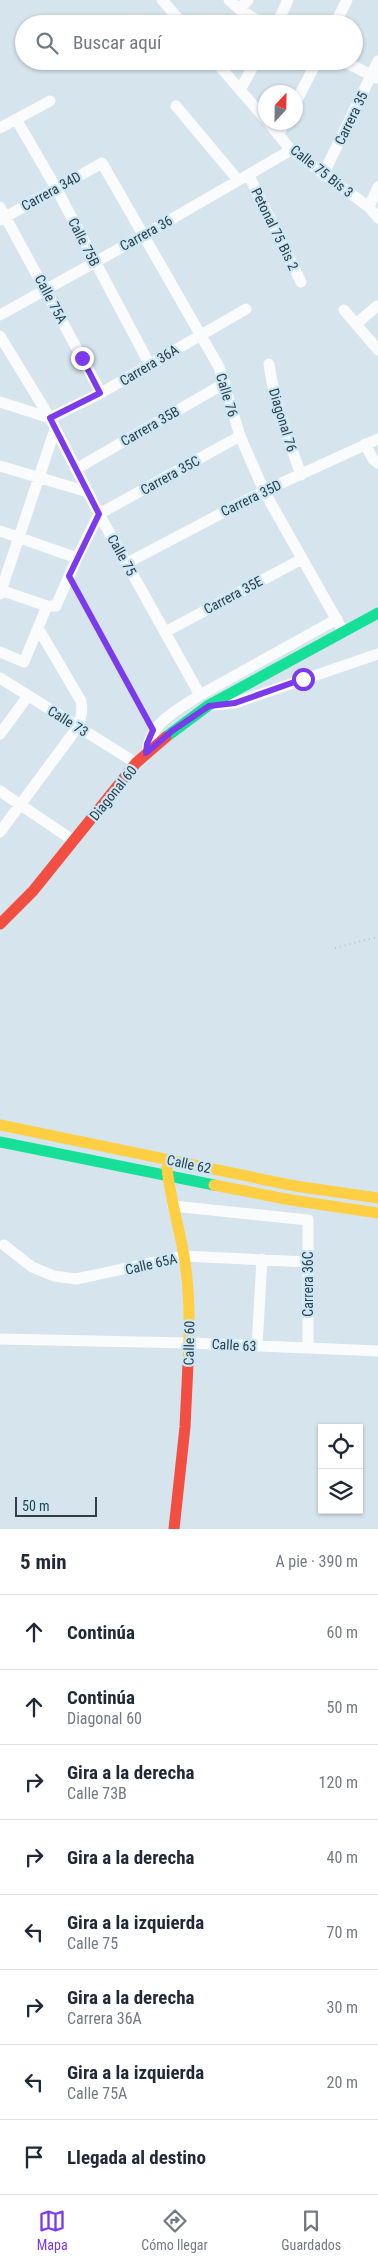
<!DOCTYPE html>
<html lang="es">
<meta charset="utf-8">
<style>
:root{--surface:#fff;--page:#f2f2f3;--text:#1f2937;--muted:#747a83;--line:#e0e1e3;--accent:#7c3aed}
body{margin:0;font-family:"Roboto Condensed",sans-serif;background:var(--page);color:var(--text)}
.controls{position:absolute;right:15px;bottom:15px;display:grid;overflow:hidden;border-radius:0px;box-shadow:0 1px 4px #0004}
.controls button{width:45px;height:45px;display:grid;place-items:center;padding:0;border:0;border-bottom:1px solid var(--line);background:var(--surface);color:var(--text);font:25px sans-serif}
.compass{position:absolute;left:258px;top:85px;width:45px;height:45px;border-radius:50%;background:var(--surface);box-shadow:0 1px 4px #0004;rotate:22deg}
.scale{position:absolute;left:15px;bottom:12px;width:82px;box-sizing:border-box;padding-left:5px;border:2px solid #323e44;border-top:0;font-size:14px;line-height:18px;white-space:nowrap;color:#323e44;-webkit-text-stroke:4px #cbe8f7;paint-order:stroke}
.stop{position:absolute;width:15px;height:15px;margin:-11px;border:4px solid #7c3aed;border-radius:50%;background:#fff}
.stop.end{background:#7c3aed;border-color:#fff;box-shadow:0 1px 5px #0008}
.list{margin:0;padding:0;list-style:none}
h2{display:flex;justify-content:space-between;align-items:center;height:65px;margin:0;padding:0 20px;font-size:21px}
h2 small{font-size:16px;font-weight:400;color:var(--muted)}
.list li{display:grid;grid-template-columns:32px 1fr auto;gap:15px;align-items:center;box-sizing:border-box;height:75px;padding:0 20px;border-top:1px solid var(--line)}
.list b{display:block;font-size:19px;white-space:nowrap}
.list p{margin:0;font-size:16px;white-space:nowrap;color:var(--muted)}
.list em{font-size:16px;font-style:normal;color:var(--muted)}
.icon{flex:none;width:28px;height:28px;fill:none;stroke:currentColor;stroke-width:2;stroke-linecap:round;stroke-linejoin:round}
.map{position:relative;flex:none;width:378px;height:1529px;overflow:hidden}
.search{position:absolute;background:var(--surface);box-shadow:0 1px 4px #0004;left:15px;right:15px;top:15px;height:55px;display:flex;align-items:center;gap:12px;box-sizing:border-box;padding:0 18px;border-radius:28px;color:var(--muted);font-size:19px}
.sheet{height:665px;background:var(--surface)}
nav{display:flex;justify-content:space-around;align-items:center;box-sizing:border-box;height:70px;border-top:1px solid var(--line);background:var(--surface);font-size:14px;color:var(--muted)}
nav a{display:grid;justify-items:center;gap:2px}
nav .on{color:var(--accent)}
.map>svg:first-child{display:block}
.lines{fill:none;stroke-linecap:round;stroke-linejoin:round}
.path{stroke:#bec4c7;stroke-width:2;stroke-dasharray:1 4;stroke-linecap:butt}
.street{stroke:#f9fbfc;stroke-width:11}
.fast{stroke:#16e098;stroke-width:11}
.slow{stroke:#ffcf43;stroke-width:11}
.jam{stroke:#f24e42;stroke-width:11}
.route{stroke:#7c3aed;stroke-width:6}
.labels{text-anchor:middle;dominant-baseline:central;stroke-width:4.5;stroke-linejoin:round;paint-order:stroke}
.street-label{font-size:14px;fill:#323e44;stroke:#cbe8f7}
</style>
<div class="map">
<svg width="378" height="1529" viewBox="0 0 378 1529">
<rect width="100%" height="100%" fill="#d5e4ed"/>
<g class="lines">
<path class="path" d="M76 590 148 722
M335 948 378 937"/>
<path class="street" d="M162 0 183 24
M229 0 239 9 263 24
M239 9 248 0
M277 24 288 0
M335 24 347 0
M215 61 266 120
M343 61 377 78
M240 90 256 61
M296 102 317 61
M176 106 238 180
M16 119 56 188 150 365
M268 122 291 150 369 207 378 218
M0 128 50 101
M278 135 285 122
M323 175 378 61
M249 176 301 282
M0 207 101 393
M369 207 378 187
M0 220 102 163 219 367 240 436 264 491 343 631
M344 310 378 350
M0 315 144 235 291 150
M356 324 377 306
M0 336 50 418 99 514 200 695
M269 364C274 402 288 438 301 475
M0 402 50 418 101 393 246 309
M365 444 373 459 378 463
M0 466 88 492
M76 469 225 383
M0 531 77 558
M127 563 264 491 378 439
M0 590 47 606H56L77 558 99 514 240 436
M0 594 55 429
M165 632 302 559
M0 652 24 662 47 606
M0 678 136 763
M213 705 235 703 378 654
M0 734 28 696
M147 753C148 724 177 710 200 695L337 619
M0 791 74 841
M0 832 77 728C81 718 83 712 81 701L38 628
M173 1206 308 1220V1348
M4 1245 32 1267 54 1276 76 1279 184 1256 308 1262
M0 1339 189 1343 378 1351
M257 1346 262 1259"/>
<path class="fast" d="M166 737 209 705 378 613
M0 1142 214 1185"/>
<path class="slow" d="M0 1125 295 1186 378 1198
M167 1168C170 1198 179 1226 184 1256 190 1291 190 1328 188 1364
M214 1185 291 1200 378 1213"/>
<path class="jam" d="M0 924 33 891 136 763 166 737
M174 1529 185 1427 188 1364"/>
</g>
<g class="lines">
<path class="route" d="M82 358 100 393 50 418 99 514 69 576 153 730 147 744 146 753 172 731 209 706 235 703 303 679"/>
</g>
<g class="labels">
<g class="street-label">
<text transform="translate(351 118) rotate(-64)">Carrera 35</text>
<text transform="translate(322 171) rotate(38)">Calle 75 Bis 3</text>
<text transform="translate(51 191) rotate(-29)">Carrera 34D</text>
<text transform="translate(275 229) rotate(64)">Petonal 75 Bis 2</text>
<text transform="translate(146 233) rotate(-29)">Carrera 36</text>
<text transform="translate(84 242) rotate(63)">Calle 75B</text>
<text transform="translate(51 299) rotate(62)">Calle 75A</text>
<text transform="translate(149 365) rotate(-31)">Carrera 36A</text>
<text transform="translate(227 395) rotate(73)">Calle 76</text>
<text transform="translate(283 420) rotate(73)">Diagonal 76</text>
<text transform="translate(150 426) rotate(-30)">Carrera 35B</text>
<text transform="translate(170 475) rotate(-29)">Carrera 35C</text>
<text transform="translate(251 498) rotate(-26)">Carrera 35D</text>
<text transform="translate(122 555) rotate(61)">Calle 75</text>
<text transform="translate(233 595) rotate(-28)">Carrera 35E</text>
<text transform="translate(68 721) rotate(32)">Calle 73</text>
<text transform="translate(113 793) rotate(-51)">Diagonal 60</text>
<text transform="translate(189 1164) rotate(12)">Calle 62</text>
<text transform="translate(151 1264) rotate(-13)">Calle 65A</text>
<text transform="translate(308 1284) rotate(-90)">Carrera 36C</text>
<text transform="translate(189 1343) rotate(-89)">Calle 60</text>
<text transform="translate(234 1345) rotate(3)">Calle 63</text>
</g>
</g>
</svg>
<div class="controls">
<button><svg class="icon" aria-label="locate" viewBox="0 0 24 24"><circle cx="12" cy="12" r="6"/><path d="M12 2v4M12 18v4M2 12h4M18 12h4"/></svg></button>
<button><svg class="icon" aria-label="layers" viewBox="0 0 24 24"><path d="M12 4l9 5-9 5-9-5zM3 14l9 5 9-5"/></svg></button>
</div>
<svg class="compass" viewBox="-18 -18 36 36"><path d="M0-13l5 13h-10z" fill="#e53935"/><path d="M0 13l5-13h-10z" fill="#747a83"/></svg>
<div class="scale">50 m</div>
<div class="stop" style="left:303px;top:679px"></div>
<div class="stop end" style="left:82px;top:358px"></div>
<div class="search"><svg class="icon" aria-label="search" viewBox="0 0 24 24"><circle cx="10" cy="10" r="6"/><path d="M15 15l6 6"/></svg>Buscar aquí</div>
</div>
<section class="sheet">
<h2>5 min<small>A pie · 390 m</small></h2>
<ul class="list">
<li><svg class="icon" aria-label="ahead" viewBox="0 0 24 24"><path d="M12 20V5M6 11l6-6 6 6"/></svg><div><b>Continúa</b></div><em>60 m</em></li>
<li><svg class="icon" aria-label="ahead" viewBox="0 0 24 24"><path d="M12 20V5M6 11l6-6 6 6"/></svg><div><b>Continúa</b><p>Diagonal 60</p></div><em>50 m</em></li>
<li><svg class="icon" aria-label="right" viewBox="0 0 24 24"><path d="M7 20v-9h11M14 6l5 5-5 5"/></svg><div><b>Gira a la derecha</b><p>Calle 73B</p></div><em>120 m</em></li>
<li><svg class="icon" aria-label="right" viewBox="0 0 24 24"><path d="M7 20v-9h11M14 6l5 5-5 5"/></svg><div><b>Gira a la derecha</b></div><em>40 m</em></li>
<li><svg class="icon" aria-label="left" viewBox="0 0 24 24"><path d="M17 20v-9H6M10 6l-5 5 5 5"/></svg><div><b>Gira a la izquierda</b><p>Calle 75</p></div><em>70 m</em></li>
<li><svg class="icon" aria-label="right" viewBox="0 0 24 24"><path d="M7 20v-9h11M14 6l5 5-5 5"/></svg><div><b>Gira a la derecha</b><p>Carrera 36A</p></div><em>30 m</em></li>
<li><svg class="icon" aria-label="left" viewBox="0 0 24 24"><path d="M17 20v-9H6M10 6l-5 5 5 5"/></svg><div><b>Gira a la izquierda</b><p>Calle 75A</p></div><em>20 m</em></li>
<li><svg class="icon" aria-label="arrive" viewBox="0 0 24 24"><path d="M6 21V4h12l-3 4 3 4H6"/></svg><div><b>Llegada al destino</b></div></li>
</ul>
</section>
<nav>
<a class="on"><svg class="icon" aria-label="map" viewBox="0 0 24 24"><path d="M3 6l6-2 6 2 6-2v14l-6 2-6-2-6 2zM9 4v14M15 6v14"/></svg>Mapa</a>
<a><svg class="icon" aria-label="directions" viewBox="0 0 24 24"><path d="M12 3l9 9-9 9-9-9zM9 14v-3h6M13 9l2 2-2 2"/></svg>Cómo llegar</a>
<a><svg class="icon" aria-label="saved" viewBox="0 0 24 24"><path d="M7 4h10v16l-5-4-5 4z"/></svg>Guardados</a>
</nav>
